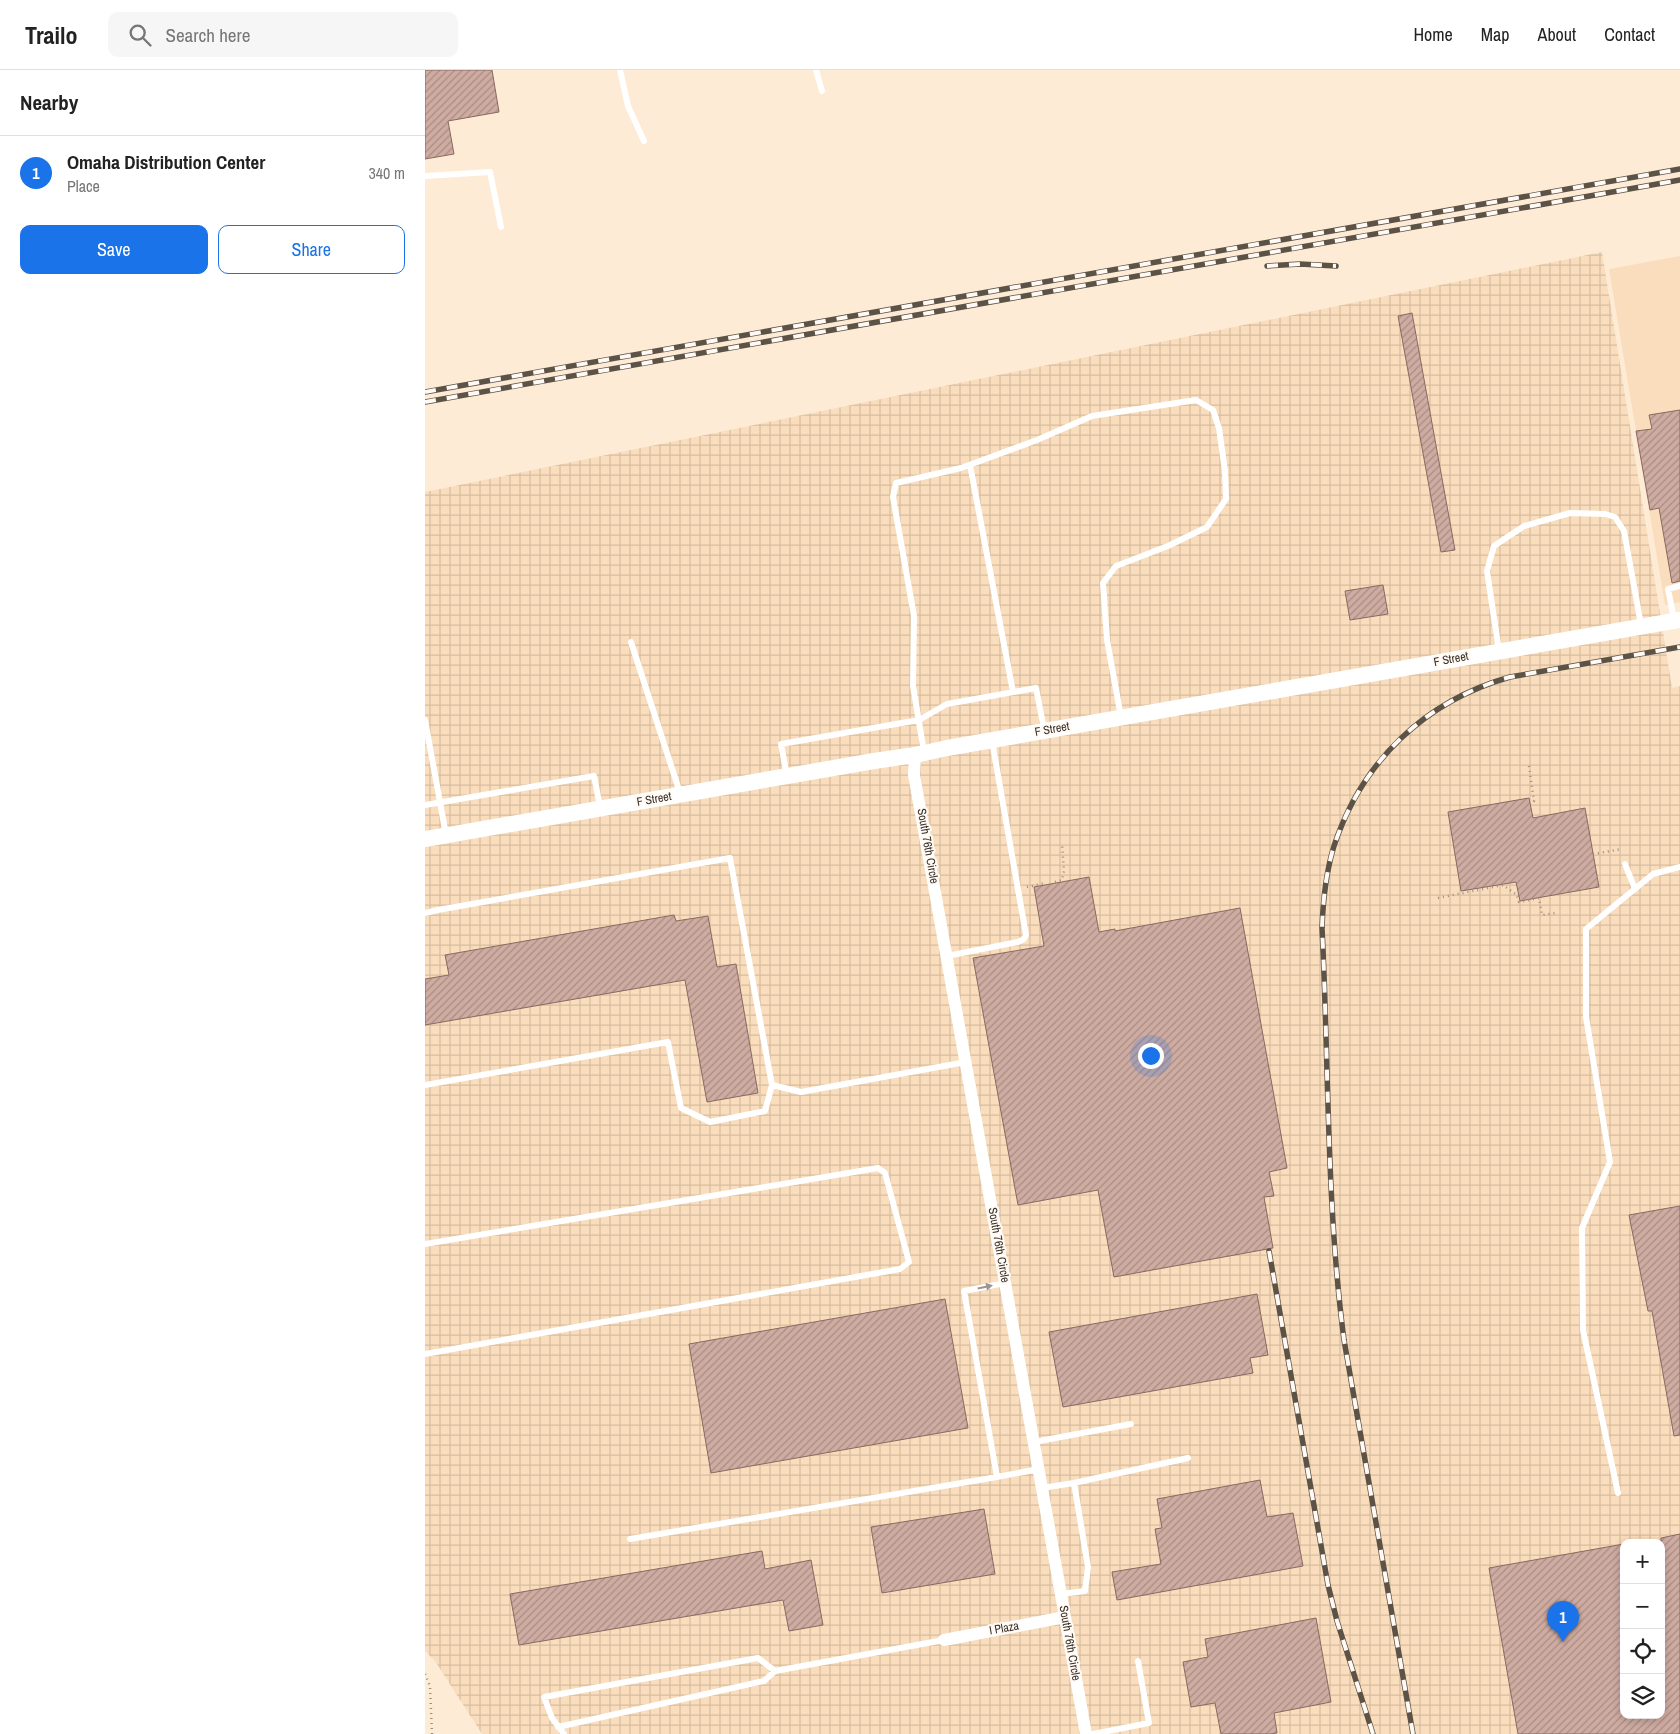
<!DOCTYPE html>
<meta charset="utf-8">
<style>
:root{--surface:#fff;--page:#f6f6f6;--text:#222;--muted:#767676;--line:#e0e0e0;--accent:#1a73e8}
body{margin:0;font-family:"Archivo Narrow",sans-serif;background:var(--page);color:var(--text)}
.controls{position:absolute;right:15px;bottom:15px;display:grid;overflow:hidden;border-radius:10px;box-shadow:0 2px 8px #0003}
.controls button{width:45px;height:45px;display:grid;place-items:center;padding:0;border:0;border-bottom:1px solid var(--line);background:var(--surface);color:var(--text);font:25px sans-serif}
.you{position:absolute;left:725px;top:985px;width:18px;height:18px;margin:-12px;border:4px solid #fff;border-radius:50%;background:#1a73e8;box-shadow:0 0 0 8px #1a73e833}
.badge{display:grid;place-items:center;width:32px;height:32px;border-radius:50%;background:var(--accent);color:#fff;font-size:16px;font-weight:700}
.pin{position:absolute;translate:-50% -41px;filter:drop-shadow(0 1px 2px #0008)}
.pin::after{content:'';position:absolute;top:26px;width:18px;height:15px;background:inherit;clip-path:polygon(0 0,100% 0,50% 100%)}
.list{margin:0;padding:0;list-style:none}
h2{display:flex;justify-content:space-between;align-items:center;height:65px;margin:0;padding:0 20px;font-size:21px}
h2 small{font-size:16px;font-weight:400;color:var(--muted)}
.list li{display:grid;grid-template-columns:32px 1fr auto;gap:15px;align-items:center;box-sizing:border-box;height:75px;padding:0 20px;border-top:1px solid var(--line)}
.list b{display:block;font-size:19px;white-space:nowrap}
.list p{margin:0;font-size:16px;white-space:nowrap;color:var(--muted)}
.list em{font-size:16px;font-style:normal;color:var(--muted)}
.actions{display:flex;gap:10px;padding:15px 20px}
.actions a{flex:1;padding:11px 0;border:1px solid var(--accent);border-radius:10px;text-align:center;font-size:18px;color:var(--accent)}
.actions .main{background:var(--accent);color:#fff}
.icon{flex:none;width:28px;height:28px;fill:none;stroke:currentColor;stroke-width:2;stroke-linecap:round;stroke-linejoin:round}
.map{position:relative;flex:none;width:1255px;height:1664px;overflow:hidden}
header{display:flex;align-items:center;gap:30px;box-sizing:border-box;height:70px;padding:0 25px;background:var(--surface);border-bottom:1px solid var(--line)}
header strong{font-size:24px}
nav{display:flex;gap:28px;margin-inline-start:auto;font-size:18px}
.search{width:350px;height:45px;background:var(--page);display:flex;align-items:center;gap:12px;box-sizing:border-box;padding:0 18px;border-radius:10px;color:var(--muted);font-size:19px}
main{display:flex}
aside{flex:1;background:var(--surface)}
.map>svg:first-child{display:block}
.built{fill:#faddbc}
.industrial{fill:url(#industrial-grid);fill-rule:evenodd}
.building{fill:url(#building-hatch);stroke:#896960}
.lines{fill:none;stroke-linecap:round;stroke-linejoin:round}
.path{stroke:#9c8e7e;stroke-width:2.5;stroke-dasharray:1 4;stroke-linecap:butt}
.service{stroke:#fff;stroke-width:6}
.minor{stroke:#fff;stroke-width:12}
.tertiary{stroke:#fff;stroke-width:16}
.rail-casing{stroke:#5d5246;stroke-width:5.5}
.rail{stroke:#fffaf5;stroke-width:4;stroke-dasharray:11;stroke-linecap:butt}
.oneway{fill:#9b9692}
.labels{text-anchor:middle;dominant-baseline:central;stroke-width:4;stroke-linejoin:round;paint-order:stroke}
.street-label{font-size:12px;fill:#372e24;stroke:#fffaf5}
</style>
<header>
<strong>Trailo</strong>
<div class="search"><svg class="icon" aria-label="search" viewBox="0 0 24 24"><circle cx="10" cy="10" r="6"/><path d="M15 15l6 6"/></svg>Search here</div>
<nav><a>Home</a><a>Map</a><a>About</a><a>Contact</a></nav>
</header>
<main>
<aside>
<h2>Nearby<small></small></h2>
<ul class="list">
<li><span class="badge">1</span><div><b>Omaha Distribution Center</b><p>Place</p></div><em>340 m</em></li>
</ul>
<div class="actions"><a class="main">Save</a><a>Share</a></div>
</aside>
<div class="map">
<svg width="1255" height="1664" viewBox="0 0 1255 1664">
<defs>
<pattern id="industrial-grid" width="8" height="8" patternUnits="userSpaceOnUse" patternTransform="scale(1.25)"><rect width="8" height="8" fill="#faddbc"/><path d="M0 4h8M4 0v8" fill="none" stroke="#d7bea1"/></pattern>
<pattern id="building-hatch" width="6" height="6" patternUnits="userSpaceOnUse" patternTransform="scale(1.25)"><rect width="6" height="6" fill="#cfaca2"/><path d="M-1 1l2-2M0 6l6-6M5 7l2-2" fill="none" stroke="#a98c84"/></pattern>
</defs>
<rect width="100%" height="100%" fill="#fdebd5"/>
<path class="built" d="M1255 186V532L1240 535 1184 199Z"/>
<path class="industrial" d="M1177 182 1247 618 1255 616V1664H57L10 1591 0 1581V422ZM1199 1473H1236V1645H1199Z"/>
<path class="building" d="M0 0H67L74 42 23 51 29 84 0 89Z
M987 243 1030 480 1016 482 973 246Z
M1255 340V511L1247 513 1234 438 1225 440 1211 361 1227 359 1224 345Z
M958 515 963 544 925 550 920 521Z
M1104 728 1108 748 1160 738 1174 817 1095 831 1091 812 1036 821 1023 742Z
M664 807 674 862 690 859V861L815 838 862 1098 844 1102 849 1126 839 1127 848 1178 689 1207 673 1120 593 1135 548 888 619 876 609 817Z
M249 845 251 851 283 846 292 897 311 894 333 1023 282 1032 260 910 0 955V909L24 905 20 885Z
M1255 1136V1365L1249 1366 1227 1241H1223L1204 1145Z
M832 1224 843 1285 825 1288 828 1303 638 1337 624 1262Z
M520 1229 543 1358 286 1403 264 1274Z
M835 1410 842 1447 868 1443 878 1496 692 1530 687 1502 736 1494 730 1459 737 1458 732 1429Z
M559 1439 570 1504 457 1523 446 1457Z
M1255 1464V1664H1093L1064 1498 1199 1474V1645H1236V1468Z
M337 1481 340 1499 386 1490 398 1555 364 1561 358 1530 94 1575 85 1524Z
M891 1548 906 1632 849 1643 852 1663 845 1664H796L790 1633 766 1637 758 1592 783 1587 780 1569Z"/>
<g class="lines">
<path class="path" d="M1104 696 1109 731 1105 732
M1168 784 1197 779
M630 812 637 810 639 801 637 774
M602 817 620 813
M1013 828 1078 815 1092 825 1094 832 1114 828 1117 845 1131 843
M0 1604 5 1616 7 1664"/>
<path class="service" d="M195 0 203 36 219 71
M391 0 397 21
M0 106 65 102 76 157
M545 395 588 622
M1249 549 1243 519 1255 516
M206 572 255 723
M1074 581 1062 501 1069 476 1099 456 1145 443 1180 444 1190 447 1199 461 1216 555
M0 650 21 765
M499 682 488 616 489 546 468 427 471 413 536 398 612 370 667 346 771 330 788 340 794 358 800 401 801 429 782 457 743 476 691 496 678 513 682 570 696 647
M362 706 356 674 494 650 522 634 611 618 619 659
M0 735 169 706 175 737
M1200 794 1210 819
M0 843 13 840 305 788 347 1015 340 1041 285 1052 256 1038 243 972 0 1015
M522 886 593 872 599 869 601 865 567 671
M347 1015 376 1022 541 992
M0 1174 453 1098 460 1103 484 1192 475 1199 0 1284
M609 1372 706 1354
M572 1407 614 1399
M649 1413 763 1388
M617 1418 649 1413 663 1497 660 1521 636 1524
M1193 1423 1158 1260 1157 1158 1185 1092 1161 947V859L1228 804 1255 797
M205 1469 572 1407 539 1221 580 1213
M133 1657 339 1611 350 1601
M139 1664 127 1648 119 1627 333 1588 350 1601 519 1570
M668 1664 724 1653 713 1591"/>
<path class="minor" d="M490 685 489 705 661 1664
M519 1570 640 1547"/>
<path class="tertiary" d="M0 769 449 691 490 685 522 678 1255 550"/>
<defs>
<path id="rail" d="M842 196 875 194 911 196
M0 322 1255 99
M0 332 1255 110
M844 1181 903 1515 912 1551 948 1664
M988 1664 919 1270C901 1133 904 995 897 858 898 830 901 802 909 776 937 691 1000 631 1085 607L1255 577"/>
</defs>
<use href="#rail" class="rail-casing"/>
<use href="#rail" class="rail"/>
</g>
<defs><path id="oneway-solid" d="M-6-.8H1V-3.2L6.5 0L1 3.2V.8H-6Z" transform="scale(1.25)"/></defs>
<use class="oneway" href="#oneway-solid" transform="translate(560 1217) rotate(-12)"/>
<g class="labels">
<g class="street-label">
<text transform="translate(1026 589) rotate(-11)">F Street</text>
<text transform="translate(627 659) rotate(-10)">F Street</text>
<text transform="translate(229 729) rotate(-10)">F Street</text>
<text transform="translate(503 776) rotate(80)">South 76th Circle</text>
<text transform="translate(574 1175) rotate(80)">South 76th Circle</text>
<text transform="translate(579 1558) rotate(-10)">I Plaza</text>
<text transform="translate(645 1573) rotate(80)">South 76th Circle</text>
</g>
</g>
</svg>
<div class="controls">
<button>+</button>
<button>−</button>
<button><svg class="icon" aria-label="locate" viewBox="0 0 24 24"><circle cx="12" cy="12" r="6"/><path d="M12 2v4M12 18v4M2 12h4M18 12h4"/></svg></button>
<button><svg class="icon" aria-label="layers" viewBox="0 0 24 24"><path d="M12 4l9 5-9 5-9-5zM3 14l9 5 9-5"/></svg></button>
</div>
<div class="you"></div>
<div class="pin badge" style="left:1138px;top:1572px">1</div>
</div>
</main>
